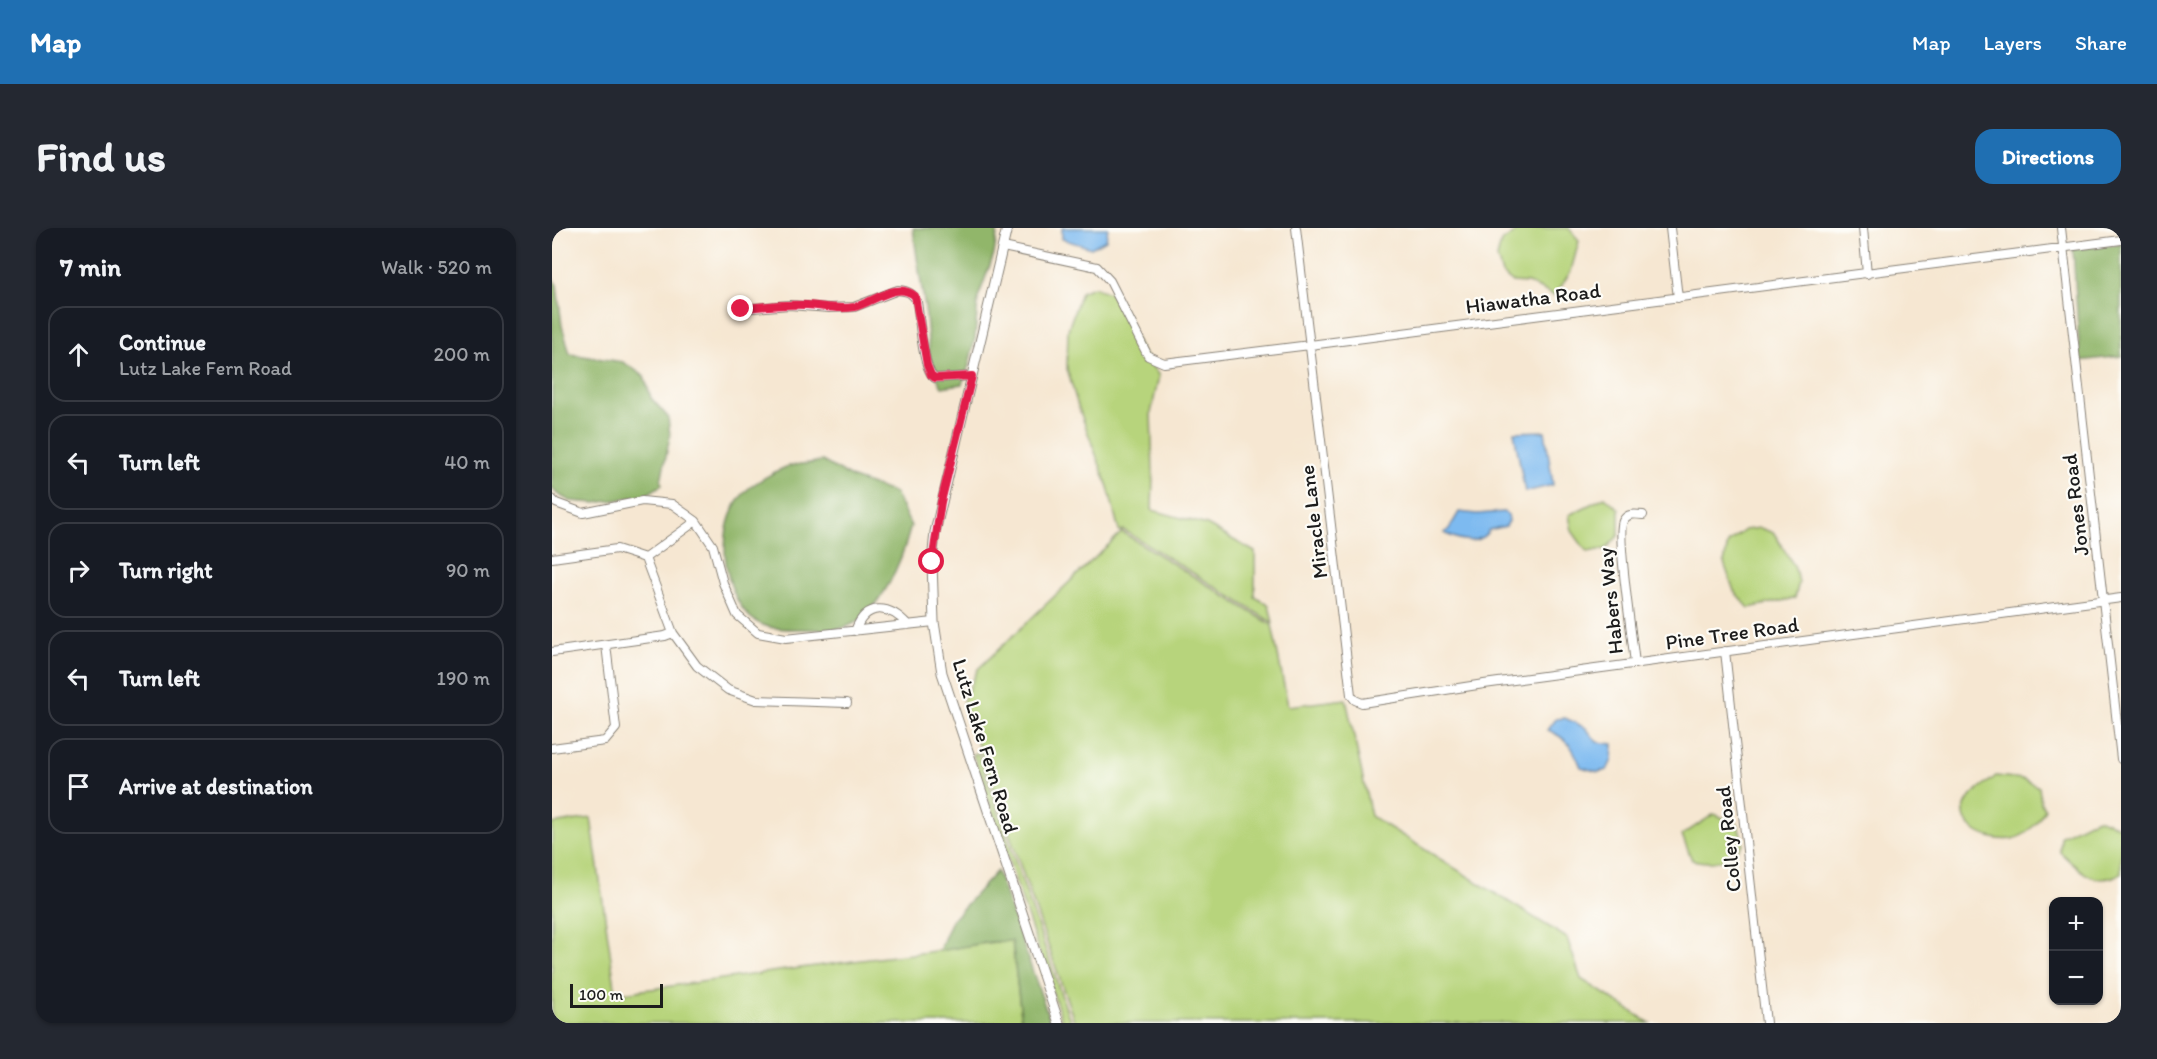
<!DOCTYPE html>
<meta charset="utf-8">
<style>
:root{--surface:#171b24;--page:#242831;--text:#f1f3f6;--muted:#9ea1a6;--line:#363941;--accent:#1f6fb2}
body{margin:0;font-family:Itim,sans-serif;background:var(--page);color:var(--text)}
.controls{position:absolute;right:18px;bottom:18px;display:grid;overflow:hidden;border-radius:12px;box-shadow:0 2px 4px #0004}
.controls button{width:54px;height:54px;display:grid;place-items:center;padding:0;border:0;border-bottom:2px solid var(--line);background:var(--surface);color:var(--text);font:30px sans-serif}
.scale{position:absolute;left:18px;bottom:15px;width:93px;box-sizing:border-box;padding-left:6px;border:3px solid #1c1c1c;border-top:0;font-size:16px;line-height:21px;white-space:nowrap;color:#1c1c1c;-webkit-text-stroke:4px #fdfcf7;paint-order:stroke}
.stop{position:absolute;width:18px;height:18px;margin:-14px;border:4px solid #e11d48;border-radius:50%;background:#fff}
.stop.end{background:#e11d48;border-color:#fff;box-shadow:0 2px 6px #0008}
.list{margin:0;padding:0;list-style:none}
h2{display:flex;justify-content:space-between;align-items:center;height:78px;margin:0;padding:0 24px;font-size:26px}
h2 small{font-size:20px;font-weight:400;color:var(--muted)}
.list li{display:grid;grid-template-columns:39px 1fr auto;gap:18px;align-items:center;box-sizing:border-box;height:96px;margin:0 12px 12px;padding:0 12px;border:2px solid var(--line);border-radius:18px}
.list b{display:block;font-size:22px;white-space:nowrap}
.list p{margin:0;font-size:20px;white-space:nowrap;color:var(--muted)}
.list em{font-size:20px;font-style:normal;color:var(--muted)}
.icon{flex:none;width:33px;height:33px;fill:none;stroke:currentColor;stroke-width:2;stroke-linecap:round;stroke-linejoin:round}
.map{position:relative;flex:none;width:1569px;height:795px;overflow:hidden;border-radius:18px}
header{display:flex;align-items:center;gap:36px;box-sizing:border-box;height:84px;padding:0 30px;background:var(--accent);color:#fff}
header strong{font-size:28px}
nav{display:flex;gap:33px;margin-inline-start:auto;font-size:21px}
.intro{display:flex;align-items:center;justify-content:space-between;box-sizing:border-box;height:144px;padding:0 36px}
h1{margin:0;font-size:42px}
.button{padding:15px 27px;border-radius:18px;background:var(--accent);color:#fff;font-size:21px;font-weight:700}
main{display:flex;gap:36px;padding:0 36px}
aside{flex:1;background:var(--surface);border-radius:18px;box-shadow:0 2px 4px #0004}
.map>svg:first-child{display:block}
.green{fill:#b7d47b;stroke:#6a784c;stroke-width:1.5}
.forest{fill:#91b66b;stroke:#566944;stroke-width:1.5}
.water{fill:#7dbaf0;stroke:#4c6b86;stroke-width:1.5}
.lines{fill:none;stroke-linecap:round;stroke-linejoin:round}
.minor-casing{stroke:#898277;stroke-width:10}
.major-casing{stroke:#898277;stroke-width:11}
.minor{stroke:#fff;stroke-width:8}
.major{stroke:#fff;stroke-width:9}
.route{stroke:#e11d48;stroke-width:8}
.labels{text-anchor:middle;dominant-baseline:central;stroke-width:4.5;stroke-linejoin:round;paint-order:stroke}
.street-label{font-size:21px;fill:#1c1c1c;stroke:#fdfcf7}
</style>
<header>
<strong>Map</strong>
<nav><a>Map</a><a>Layers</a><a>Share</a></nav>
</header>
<div class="intro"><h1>Find us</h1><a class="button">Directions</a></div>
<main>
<aside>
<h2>7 min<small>Walk · 520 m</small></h2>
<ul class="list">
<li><svg class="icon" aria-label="ahead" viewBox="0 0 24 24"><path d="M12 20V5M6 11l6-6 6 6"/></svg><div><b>Continue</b><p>Lutz Lake Fern Road</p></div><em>200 m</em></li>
<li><svg class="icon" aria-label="left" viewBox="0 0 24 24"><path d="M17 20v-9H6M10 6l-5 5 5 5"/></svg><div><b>Turn left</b></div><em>40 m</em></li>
<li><svg class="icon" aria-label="right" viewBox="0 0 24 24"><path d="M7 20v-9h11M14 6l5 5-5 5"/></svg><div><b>Turn right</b></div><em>90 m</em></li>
<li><svg class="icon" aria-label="left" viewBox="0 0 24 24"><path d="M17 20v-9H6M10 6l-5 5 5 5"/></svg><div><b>Turn left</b></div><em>190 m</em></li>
<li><svg class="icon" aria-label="arrive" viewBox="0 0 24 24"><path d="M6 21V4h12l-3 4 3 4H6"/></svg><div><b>Arrive at destination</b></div></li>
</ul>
</aside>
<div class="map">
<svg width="1569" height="795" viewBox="0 0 1569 795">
<rect width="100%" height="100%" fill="#fdfcf7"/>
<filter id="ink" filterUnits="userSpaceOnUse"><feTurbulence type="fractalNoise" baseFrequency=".0167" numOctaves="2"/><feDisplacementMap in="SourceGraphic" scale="12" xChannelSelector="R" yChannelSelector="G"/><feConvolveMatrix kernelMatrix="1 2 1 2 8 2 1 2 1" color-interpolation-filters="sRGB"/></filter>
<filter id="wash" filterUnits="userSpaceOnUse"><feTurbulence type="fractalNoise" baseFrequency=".008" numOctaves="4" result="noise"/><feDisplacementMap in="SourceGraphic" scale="24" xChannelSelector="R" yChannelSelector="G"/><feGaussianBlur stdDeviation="1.35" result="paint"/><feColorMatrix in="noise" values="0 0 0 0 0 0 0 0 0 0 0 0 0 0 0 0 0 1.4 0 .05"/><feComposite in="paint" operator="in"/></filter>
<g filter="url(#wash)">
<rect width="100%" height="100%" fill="#f6e7d2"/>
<path class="green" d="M964 0H1017L1027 13 1019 43 1003 68 976 55 960 54 950 46 945 30 949 14 963 5Z
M541 59 560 66 588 121 607 148 599 185 601 246 600 282 655 297 703 324V369L717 377 721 395 572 302 567 303 556 259 526 178 515 141 516 102 529 64Z
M1053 269 1067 281V307L1054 321 1035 324 1020 303 1017 287Z
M1208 300 1222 305 1242 338 1247 354 1243 370 1197 380 1182 363 1172 335 1176 315 1193 302Z
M570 304 720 397 736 478 794 471 819 588 1015 710 1029 751 1098 795H523L411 473 426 441Z
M426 525 519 795H511L421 526Z
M1444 548 1470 551 1487 559 1489 575 1493 581C1486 594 1476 608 1460 611 1439 615 1399 598 1416 572 1421 563 1436 555 1444 548Z
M1162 586 1186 596 1191 616C1173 634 1164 637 1140 632L1130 607Z
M39 590 64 766C163 752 261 737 360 726 394 722 427 714 460 713L470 795H0V596Z
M1545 590 1569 599V645C1543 661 1526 641 1508 624L1509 608Z"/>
<path class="forest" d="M361 0H446L442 26 426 70 423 110 417 137 410 156 390 159C372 129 378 107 372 74 368 49 364 25 361 0Z
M1569 16V128L1528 133 1521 21Z
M0 50 5 57 10 98 18 126 71 134 92 148 99 170 116 189 118 208 109 253 110 257 92 268 43 275 18 273 5 266 0 260Z
M270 233 301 250 343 265 359 298C350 332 328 391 290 400 276 403 258 401 244 401 225 401 208 401 194 385 168 354 164 291 195 262 202 255 224 243 234 239 245 235 259 236 270 233Z
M445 643 499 795H470L460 713 438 714 387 723 400 692Z"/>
<path class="water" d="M510 0H556L554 12 539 20 510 11Z
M993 203 1001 257 973 264 962 204Z
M907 284 925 286 952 284 956 287 957 293 954 298 937 302C927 319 906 312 892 305L897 301Z
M1013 490 1034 500 1045 514 1061 516 1060 532 1055 542 1046 544 1029 539C1021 519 1016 511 996 502L1004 491Z"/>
</g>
<g filter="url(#ink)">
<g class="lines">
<defs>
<path id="minor" d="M744 0 799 467 803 472 810 475 932 456 1569 370
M1118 0 1126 70
M1311 0 1315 46
M1509 0 1569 531
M451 19 545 39 558 53 596 128 612 135 758 117 1569 12
M190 81 237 77 277 80 302 79 346 62C356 63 361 65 365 74 368 91 370 142 383 150L420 148
M0 271 4 275 31 285 90 273 120 276 144 293 161 318 171 355 185 387 206 405 234 410 382 394
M0 330 65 321 93 330 121 405 145 438 176 462 204 472 295 475
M93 330 144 293
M303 403C314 374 337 376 356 397
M1173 423 1214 795
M0 424 113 408 121 405
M1083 436C1081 413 1064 307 1071 293 1075 285 1083 286 1091 287
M0 520 53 513 64 500 54 417"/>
<path id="major" d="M455 0 383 304 380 334 382 394 390 445 507 795"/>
</defs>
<use href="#minor" class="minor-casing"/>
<use href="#major" class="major-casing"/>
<use href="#minor" class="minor"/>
<use href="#major" class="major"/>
</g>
</g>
<g class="lines" filter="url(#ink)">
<path class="route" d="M189 81C211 78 233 76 255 77 271 78 286 82 302 79 321 75 345 52 363 68L375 137 379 147 383 150 420 148 389 274 380 334"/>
</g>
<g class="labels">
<g class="street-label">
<text transform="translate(981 70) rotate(-7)">Hiawatha Road</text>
<text transform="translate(1523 277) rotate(-97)">Jones Road</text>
<text transform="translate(761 294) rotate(-97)">Miracle Lane</text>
<text transform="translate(1058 373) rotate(-96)">Habers Way</text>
<text transform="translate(1180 405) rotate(-8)">Pine Tree Road</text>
<text transform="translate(434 518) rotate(73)">Lutz Lake Fern Road</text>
<text transform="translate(1176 611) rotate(-96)">Colley Road</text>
</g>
</g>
</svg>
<div class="controls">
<button>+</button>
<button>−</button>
</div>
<div class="scale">100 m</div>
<div class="stop" style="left:380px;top:334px"></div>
<div class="stop end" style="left:189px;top:81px"></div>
</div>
</main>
